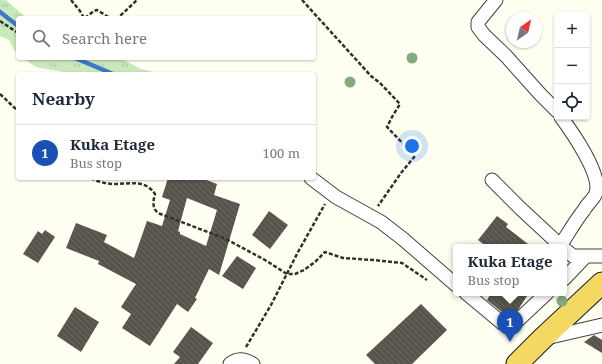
<!DOCTYPE html>
<meta charset="utf-8">
<style>
:root{--surface:#fff;--page:#f6f6f7;--text:#1f2937;--muted:#747a83;--line:#e0e1e3;--accent:#db2777}
body{margin:0;font-family:"Noto Serif",serif;background:var(--page);color:var(--text)}
.controls{position:absolute;right:12px;top:12px;display:grid;overflow:hidden;border-radius:4px;box-shadow:0 1px 3px #0004}
.controls button{width:36px;height:36px;display:grid;place-items:center;padding:0;border:0;border-bottom:1px solid var(--line);background:var(--surface);color:var(--text);font:20px sans-serif}
.compass{position:absolute;left:506px;top:12px;width:36px;height:36px;border-radius:50%;background:var(--surface);box-shadow:0 1px 3px #0004;rotate:34deg}
.you{position:absolute;left:412px;top:146px;width:14px;height:14px;margin:-10px;border:3px solid #fff;border-radius:50%;background:#1a73e8;box-shadow:0 0 0 6px #1a73e833}
.badge{display:grid;place-items:center;width:26px;height:26px;border-radius:50%;background:var(--accent);color:#fff;font-size:13px;font-weight:700}
.pin{position:absolute;translate:-50% -33px;filter:drop-shadow(0 1px 2px #0008)}
.pin::after{content:'';position:absolute;top:21px;width:14px;height:12px;background:inherit;clip-path:polygon(0 0,100% 0,50% 100%)}
.popup{position:absolute;left:453px;top:244px;width:114px;height:52px;box-sizing:border-box;display:grid;place-content:center;border-radius:4px;background:var(--surface);filter:drop-shadow(0 1px 3px #0005);font-size:13px;white-space:nowrap;color:var(--muted)}
.popup b{font-size:15px;color:var(--text)}
.popup::after{content:'';position:absolute;left:50%;top:100%;margin-left:-8px;border:8px solid transparent;border-top-color:var(--surface)}
.list{margin:0;padding:0;list-style:none}
h2{display:flex;justify-content:space-between;align-items:center;height:52px;margin:0;padding:0 16px;font-size:17px}
h2 small{font-size:13px;font-weight:400;color:var(--muted)}
.list li{display:grid;grid-template-columns:26px 1fr auto;gap:12px;align-items:center;box-sizing:border-box;height:56px;padding:0 16px;border-top:1px solid var(--line)}
.list b{display:block;font-size:15px;white-space:nowrap}
.list p{margin:0;font-size:13px;white-space:nowrap;color:var(--muted)}
.list em{font-size:13px;font-style:normal;color:var(--muted)}
.icon{flex:none;width:22px;height:22px;fill:none;stroke:currentColor;stroke-width:2;stroke-linecap:round;stroke-linejoin:round}
.map{position:relative;flex:none;width:602px;height:364px;overflow:hidden}
.search{position:absolute;background:var(--surface);box-shadow:0 1px 3px #0004;left:16px;top:16px;width:300px;height:44px;display:flex;align-items:center;gap:10px;box-sizing:border-box;padding:0 14px;border-radius:4px;color:var(--muted);font-size:15px}
.panel{position:absolute;background:var(--surface);box-shadow:0 1px 3px #0004;left:16px;top:72px;width:300px;height:108px;border-radius:4px}
.map>svg:first-child{display:block}
.grass{fill:url(#grass-tufts)}
.lines{fill:none;stroke-linecap:round;stroke-linejoin:round}
.stream{stroke:#3f77cc;stroke-width:4.5}
.building{fill:url(#building-back-hatch);fill-rule:evenodd}
.minor-casing{stroke:#424242;stroke-width:15}
.trunk-casing{stroke:#202020;stroke-width:23}
.path{stroke:#313131;stroke-width:2.5;stroke-dasharray:4 2;stroke-linecap:butt}
.minor{stroke:#fff;stroke-width:13}
.trunk{stroke:#f4d864;stroke-width:21}
.tree{fill:#84ab7e}
</style>
<div class="map">
<svg width="602" height="364" viewBox="0 0 602 364">
<defs>
<pattern id="grass-tufts" width="24" height="20" patternUnits="userSpaceOnUse"><rect width="24" height="20" fill="#cae9bb"/><path d="M3 7l-1-3M5 7V3M7 7l1-3M15 17l-1-3M17 17v-4M19 17l1-3" fill="none" stroke="#acc7a0"/></pattern>
<pattern id="building-back-hatch" width="6" height="6" patternUnits="userSpaceOnUse"><rect width="6" height="6" fill="#58534c"/><path d="M-1 5l2 2M0 0l6 6M5-1l2 2" fill="none" stroke="#6b6761"/></pattern>
</defs>
<rect width="100%" height="100%" fill="#fffff2"/>
<path class="grass" d="M0 0H6L27 18H18V53L14 50 9 40 0 36Z
M23 58H118L122 59 141 69 162 74H78L51 70 36 67Z"/>
<g class="lines">
<path class="stream" d="M0 12 18 26
M75 58 113 74"/>
</g>
<path class="building" d="M168 178H201L217 184 214 195 240 204 219 275 209 269 195 298 197 299 188 312 177 304 150 346 122 328 131 314 121 307 136 284 98 264 99 261 66 248 76 223 107 235 104 242 134 258 147 221 162 226 170 200 162 197ZM187 198 217 210 206 246 180 234V232L178 231Z
M269 211 288 225 270 249 252 235Z
M497 216 508 224 506 227 532 247H487L478 240Z
M45 230 55 237 38 263 23 254 38 231 42 234Z
M237 256 256 268 243 289 222 276Z
M491 293H529L518 310 508 317 487 300Z
M421 304 447 330 412 364H375L366 355Z
M75 307 99 322 81 352 57 336Z
M191 327 213 343 198 364H174L180 357 173 352Z
M594 335 602 340V353L584 342Z"/>
<g class="lines">
<defs>
<path id="minor" d="M496 0 478 22V27L484 35 506 56 540 94 557 111
M311 178 336 197 381 222 403 239 456 285
M492 180 520 208 562 247
M560 246C568 234 575 221 584 210 587 204 594 199 596 193 602 175 572 132 561 117
M564 249 573 256H602
M564 279 586 256
M466 293 502 323C507 326 510 326 515 323L547 293
M546 338 602 325
M230 364C238 357 245 359 253 364"/>
<path id="trunk" d="M517 364 542 339 602 283"/>
</defs>
<use href="#minor" class="minor-casing"/>
<use href="#trunk" class="trunk-casing"/>
<path class="path" d="M71 0 80 11 84 18
M302 0 371 76 381 84 400 104 392 117 387 127 415 156 401 173 378 206
M85 18 94 11 97 10 110 18
M115 18 119 17 137 0
M0 21 18 33
M0 94 18 111
M91 178C97 182 108 184 115 184 130 184 145 179 155 194 153 201 152 208 158 213L226 239 265 260 287 274H295L304 270 315 262 325 252 343 258 373 260 402 263 427 280
M246 347 271 305 298 252 325 204"/>
<use href="#minor" class="minor"/>
<use href="#trunk" class="trunk"/>
</g>
<g class="tree">
<circle cx="412" cy="58" r="5.5"/>
<circle cx="350" cy="82" r="5.5"/>
<circle cx="562" cy="301" r="5.5"/>
</g>
</svg>
<div class="controls">
<button>+</button>
<button>−</button>
<button><svg class="icon" aria-label="locate" viewBox="0 0 24 24"><circle cx="12" cy="12" r="6"/><path d="M12 2v4M12 18v4M2 12h4M18 12h4"/></svg></button>
</div>
<svg class="compass" viewBox="-18 -18 36 36"><path d="M0-13l5 13h-10z" fill="#e53935"/><path d="M0 13l5-13h-10z" fill="#747a83"/></svg>
<div class="you"></div>
<div class="pin badge" style="left:510px;top:342px;background:#1a4fb4">1</div>
<div class="popup"><b>Kuka Etage</b>Bus stop</div>
<div class="search"><svg class="icon" aria-label="search" viewBox="0 0 24 24"><circle cx="10" cy="10" r="6"/><path d="M15 15l6 6"/></svg>Search here</div>
<section class="panel">
<h2>Nearby<small></small></h2>
<ul class="list">
<li><span class="badge" style="background:#1a4fb4">1</span><div><b>Kuka Etage</b><p>Bus stop</p></div><em>100 m</em></li>
</ul>
</section>
</div>
